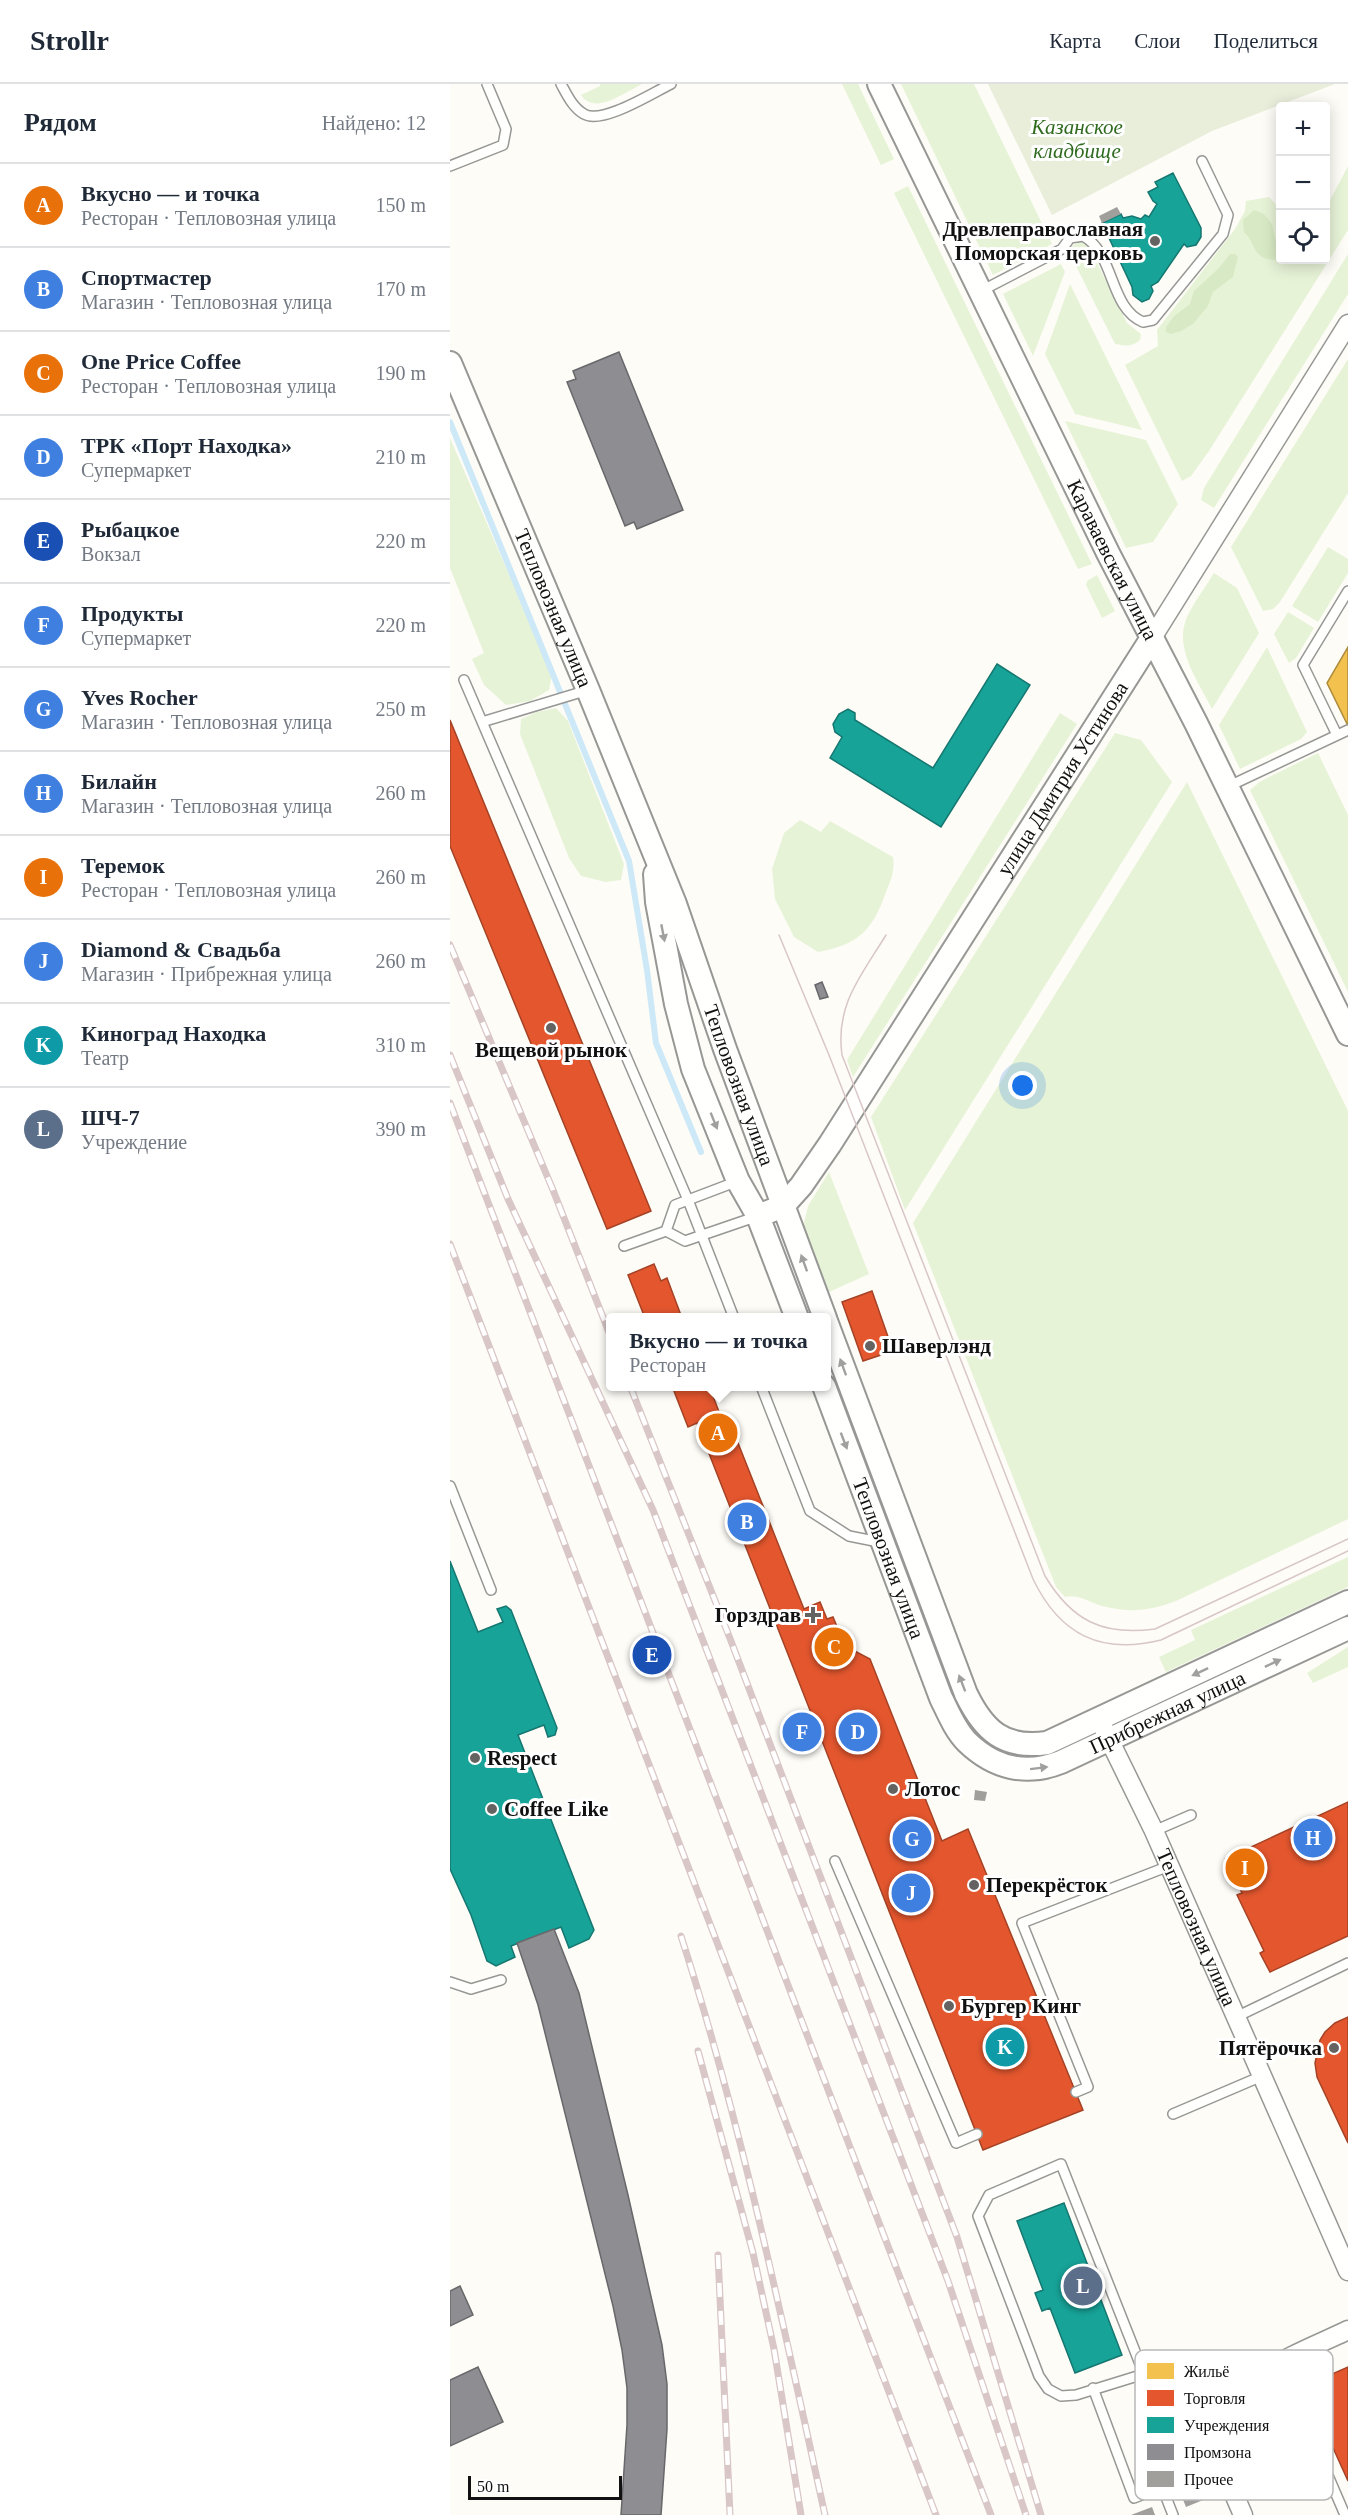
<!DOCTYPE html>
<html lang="ru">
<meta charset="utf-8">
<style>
:root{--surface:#fff;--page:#f6f6f7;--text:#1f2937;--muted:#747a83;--line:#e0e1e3;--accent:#646362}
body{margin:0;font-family:Georgia,serif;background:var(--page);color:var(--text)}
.controls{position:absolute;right:18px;top:18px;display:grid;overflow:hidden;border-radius:6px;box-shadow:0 3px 15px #0003}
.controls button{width:54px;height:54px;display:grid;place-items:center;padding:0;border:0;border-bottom:2px solid var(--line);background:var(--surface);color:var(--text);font:30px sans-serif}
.scale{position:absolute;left:18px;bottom:15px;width:154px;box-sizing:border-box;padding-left:6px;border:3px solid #111;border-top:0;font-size:16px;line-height:21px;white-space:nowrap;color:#111;-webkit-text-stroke:4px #fff;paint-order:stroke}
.you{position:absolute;left:573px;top:1002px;width:21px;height:21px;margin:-15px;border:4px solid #fff;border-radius:50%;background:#1a73e8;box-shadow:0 0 0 9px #1a73e833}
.badge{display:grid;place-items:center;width:39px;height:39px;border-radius:50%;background:var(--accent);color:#fff;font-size:20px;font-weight:700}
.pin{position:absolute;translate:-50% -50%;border:3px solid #fff;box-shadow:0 2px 6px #0006}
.popup{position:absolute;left:156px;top:1229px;width:225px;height:78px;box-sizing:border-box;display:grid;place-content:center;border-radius:6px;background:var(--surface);filter:drop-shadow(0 2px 4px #0005);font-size:20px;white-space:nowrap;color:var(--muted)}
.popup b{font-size:22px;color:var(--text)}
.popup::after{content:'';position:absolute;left:50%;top:100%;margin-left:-12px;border:12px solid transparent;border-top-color:var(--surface)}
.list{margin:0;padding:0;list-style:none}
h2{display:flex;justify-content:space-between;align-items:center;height:78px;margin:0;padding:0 24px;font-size:26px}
h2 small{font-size:20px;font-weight:400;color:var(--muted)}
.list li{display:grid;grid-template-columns:39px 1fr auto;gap:18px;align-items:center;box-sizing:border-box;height:84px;padding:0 24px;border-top:2px solid var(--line)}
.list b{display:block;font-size:22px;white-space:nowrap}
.list p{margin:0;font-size:20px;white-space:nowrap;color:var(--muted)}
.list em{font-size:20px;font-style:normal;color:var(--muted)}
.icon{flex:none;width:33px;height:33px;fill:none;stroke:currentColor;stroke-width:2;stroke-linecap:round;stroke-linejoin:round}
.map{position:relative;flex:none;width:898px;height:2431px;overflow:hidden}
header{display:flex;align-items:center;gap:36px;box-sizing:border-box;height:84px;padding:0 30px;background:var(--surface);border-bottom:2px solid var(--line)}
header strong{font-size:28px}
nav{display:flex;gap:33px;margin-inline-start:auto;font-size:21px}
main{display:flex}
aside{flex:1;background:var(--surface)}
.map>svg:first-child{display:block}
.green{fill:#e7f3d7}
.forest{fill:#d8eac5}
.cemetery{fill:#e9eedb}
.homes{fill:#f2c14e;stroke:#ae8c3c;stroke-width:1.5}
.shops{fill:#e4572e;stroke:#a54225;stroke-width:1.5}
.public{fill:#17a398;stroke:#157770;stroke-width:1.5}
.industry{fill:#8d8d92;stroke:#68686b;stroke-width:1.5}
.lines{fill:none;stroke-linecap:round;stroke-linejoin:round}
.stream{stroke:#cde8f7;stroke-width:6}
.building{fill:#a19f9c}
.service-casing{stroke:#979795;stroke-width:12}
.minor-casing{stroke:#979795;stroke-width:21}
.tertiary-casing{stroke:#979795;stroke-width:26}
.service{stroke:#fffffe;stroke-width:9}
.minor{stroke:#fffffe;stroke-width:18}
.tertiary{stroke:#fffffe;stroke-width:22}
.tram{stroke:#d9c6c7;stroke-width:1.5}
.rail-casing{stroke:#d9c6c7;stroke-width:7}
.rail{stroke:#fff;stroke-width:4.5;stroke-dasharray:14;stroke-linecap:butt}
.oneway{fill:#a0a09f}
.poi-dot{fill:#646362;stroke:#fff;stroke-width:2}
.labels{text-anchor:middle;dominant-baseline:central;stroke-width:6;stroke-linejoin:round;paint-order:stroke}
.park-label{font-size:21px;font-style:italic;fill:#2f6b1f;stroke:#fff}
.poi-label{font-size:21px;font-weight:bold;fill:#111;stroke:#fff;text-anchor:start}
.street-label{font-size:21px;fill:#111;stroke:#fff}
.key{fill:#fff;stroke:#b8b8b8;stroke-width:1.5}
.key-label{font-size:16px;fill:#111}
</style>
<header>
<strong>Strollr</strong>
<nav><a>Карта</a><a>Слои</a><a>Поделиться</a></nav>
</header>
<main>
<aside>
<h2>Рядом<small>Найдено: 12</small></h2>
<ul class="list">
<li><span class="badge" style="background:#e8710a">A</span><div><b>Вкусно — и точка</b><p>Ресторан · Тепловозная улица</p></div><em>150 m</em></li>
<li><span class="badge" style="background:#3f7fe0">B</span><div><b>Спортмастер</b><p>Магазин · Тепловозная улица</p></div><em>170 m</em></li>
<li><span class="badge" style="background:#e8710a">C</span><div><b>One Price Coffee</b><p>Ресторан · Тепловозная улица</p></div><em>190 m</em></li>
<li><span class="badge" style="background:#3f7fe0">D</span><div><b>ТРК «Порт Находка»</b><p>Супермаркет</p></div><em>210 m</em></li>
<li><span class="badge" style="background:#1a4fb4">E</span><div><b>Рыбацкое</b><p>Вокзал</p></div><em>220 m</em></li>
<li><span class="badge" style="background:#3f7fe0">F</span><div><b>Продукты</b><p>Супермаркет</p></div><em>220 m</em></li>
<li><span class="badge" style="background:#3f7fe0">G</span><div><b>Yves Rocher</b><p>Магазин · Тепловозная улица</p></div><em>250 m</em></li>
<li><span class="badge" style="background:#3f7fe0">H</span><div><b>Билайн</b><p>Магазин · Тепловозная улица</p></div><em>260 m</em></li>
<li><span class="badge" style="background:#e8710a">I</span><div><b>Теремок</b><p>Ресторан · Тепловозная улица</p></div><em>260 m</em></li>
<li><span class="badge" style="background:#3f7fe0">J</span><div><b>Diamond &amp; Свадьба</b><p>Магазин · Прибрежная улица</p></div><em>260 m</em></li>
<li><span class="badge" style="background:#0f9aa8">K</span><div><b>Киноград Находка</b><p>Театр</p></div><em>310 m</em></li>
<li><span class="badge" style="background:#5c6f8a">L</span><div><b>ШЧ-7</b><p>Учреждение</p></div><em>390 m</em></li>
</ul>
</aside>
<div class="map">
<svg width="898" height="2431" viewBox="0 0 898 2431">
<rect width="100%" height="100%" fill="#fdfcf7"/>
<path class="green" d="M150 0H192C175 8 145 32 131 11L150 2Z
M392 0H408L444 75 431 81Z
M451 0H524L602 160 543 191Z
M898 82V146L759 367 741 392 732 397 675 281 708 262 707 246 785 145 795 127 796 117 819 113 830 125V176H876V124Z
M458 102 642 480 628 485 444 109Z
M630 158 638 161 677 239 691 250 690 256C682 263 675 262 665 260L617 164Z
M898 170V210L764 424 751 416 754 404Z
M611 180 615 188 583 272 553 210Z
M620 200 692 346 625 330 595 270Z
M898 275V409L830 518 823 525 813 527 781 463Z
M615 337 696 356 728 420 703 458 676 464Z
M0 354 102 590 99 606 80 617 56 621 34 601 22 575 34 569 0 484Z
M878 463 898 475V489L868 538 842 522Z
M764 489 787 504 809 549 762 625C749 598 723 565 737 533 744 518 755 504 764 489Z
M647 491 665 527 652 534 636 501 637 497Z
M838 528 864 544 846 574 839 579 824 550Z
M817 563 857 648 851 655 790 685 769 641Z
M106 624 118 637 174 780 171 796 156 798 131 792 119 774 70 650 71 635 87 628Z
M610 629 627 640 403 993 397 976Z
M665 649 691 656 722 698 455 1126 421 1033Z
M868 669 898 731V908L800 706 811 697Z
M737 698 898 1027V1435L726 1517C700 1527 679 1529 652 1522 638 1518 629 1510 615 1513L606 1503 463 1139Z
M350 736 371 748 380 737 443 773C445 786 441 796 436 808 423 846 408 861 368 868L344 853 325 815 322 785 334 749Z
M379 1088 419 1190 379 1208 353 1143 358 1122Z
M898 1473V1503L716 1588 709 1573 745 1556 741 1546Z
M898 1563V1583L863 1599 857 1589Z"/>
<path class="forest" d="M804 126 814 130 822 140 825 154 830 161V172L825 176C800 174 808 161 794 148L793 136Z
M780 170H785L788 173 783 193 763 208 758 222 743 240 731 247 721 250 716 248V243L724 232 740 220 744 207 769 184Z"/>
<path class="cemetery" d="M538 0H885L762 47 602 131Z"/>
<path class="homes" d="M898 563V642L877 599Z"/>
<path class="shops" d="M0 636 201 1127 157 1145 0 762Z
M204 1180 211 1197 217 1194 232 1234H195L178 1191Z
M422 1207 443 1267 413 1277 392 1218Z
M222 1302H259L280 1356 286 1354 354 1525 370 1518 377 1535 383 1533 395 1562 420 1575 492 1757 518 1745 633 2026 533 2066 247 1339 238 1343Z
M898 1718V1852L820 1888 810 1869 814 1867 787 1811 792 1809 775 1775Z
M898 1933V2059L867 1993 865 1979 870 1956 875 1948 885 1939Z
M898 2283V2397L855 2302Z"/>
<path class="public" d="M723 89 751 144V153L746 161 737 163 734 160 708 198 701 202 703 207 699 215 692 218 683 211 682 203 652 139 671 130 673 134 682 132 691 135 695 131 699 133 707 120 703 117 698 108 708 103 705 98Z
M547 580 580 601 491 743 380 674 392 653 385 648 383 640 389 630 398 625 405 629V636L483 684Z
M0 1477 28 1548 53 1538 47 1525 56 1522 61 1526 107 1644 105 1651 98 1653 94 1641 68 1651 144 1846 139 1855 119 1864 111 1843 61 1862 65 1873 46 1882 37 1877 21 1831 0 1785Z
M614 2119 672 2271 625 2289 600 2224 592 2227 585 2209 593 2206 567 2137Z"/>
<path class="industry" d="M169 268 233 426 187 445 184 438 175 442 117 298 126 295 123 287Z
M372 898 378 913 370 915 365 901Z
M104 1845 129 1909 178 2111 212 2261 217 2300V2345L211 2431H171L177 2341V2304L172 2266 163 2222 88 1921 67 1859Z
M10 2202 23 2231 0 2242V2207Z
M28 2283 53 2338 0 2362V2296Z"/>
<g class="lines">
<path class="stream" d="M0 338 179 777 197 886 206 959 251 1068"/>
</g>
<path class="building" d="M667 123 671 130 652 139 649 132Z
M525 1706 537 1708 535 1717 524 1716Z
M830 2329 845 2359 829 2366 815 2335Z
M743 2391 753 2416 736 2423 726 2398Z
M702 2423 705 2431H681Z"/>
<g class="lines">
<defs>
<path id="service" d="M111 0C117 11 123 24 134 30 152 41 202 9 221 0
M0 82 53 61 56 45 37 0
M531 207 612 165 620 154 633 152C665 169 659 224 693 238L703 236 773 150 778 131 752 77
M14 596 238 1116 288 1097
M32 638 138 606
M887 651 853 581 898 507
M777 703 898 646
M216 1147 225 1121 238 1116 284 1234
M174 1162 216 1147 235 1157 308 1132
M311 1302 360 1427 399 1452 429 1458
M0 1402 41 1506
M704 1747 741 1731
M385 1777 506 2059 527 2050
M0 1898 21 1905 51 1896
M786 1933 898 1879
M626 2008 638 2003 572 1839 719 1782
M723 2030 812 1992
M830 2280 895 2431
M694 2290 611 2080 539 2111 528 2132 589 2292 598 2305 611 2312 626 2311 694 2290H721L781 2313
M643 2304 684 2414 712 2403 723 2431"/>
<g id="minor">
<path d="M702 554 898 240"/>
<path id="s1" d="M654 1645 704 1747 898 2187"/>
<path d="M793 2431C782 2405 770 2380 767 2352 763 2298 860 2265 898 2246"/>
</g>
<g id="tertiary">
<path id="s2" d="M429 0 658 469 746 639 898 950"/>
<path id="s3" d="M0 279 138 606 225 820 275 965 375 1234"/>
<path d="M205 790 207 818 226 920 243 985 288 1097 308 1132 347 1234"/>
<path id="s4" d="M308 1132 333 1122 351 1102 380 1060 702 554"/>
<path d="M376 1237 516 1610C534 1647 554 1665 597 1659L898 1518"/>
<path id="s5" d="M374 1302 491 1614C498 1628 505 1646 517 1658 544 1684 576 1692 611 1678L898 1544"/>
</g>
</defs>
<use href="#service" class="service-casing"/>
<use href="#minor" class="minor-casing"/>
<use href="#tertiary" class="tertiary-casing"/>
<use href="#service" class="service"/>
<use href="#minor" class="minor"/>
<use href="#tertiary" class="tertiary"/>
<path class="tram" d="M329 851 379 971 583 1495C610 1551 651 1571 711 1556L898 1467
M436 851C411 892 385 921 392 971L595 1492C622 1537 653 1552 705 1545L898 1455"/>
<defs>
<path id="rail" d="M0 861 103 1106 160 1251
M0 971 58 1115 203 1426 498 2197 576 2431
M0 1019 541 2431
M0 1160 486 2431
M180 1302 281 1557 507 2153 591 2431
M231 1852C292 2041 332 2236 375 2431
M248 1967 303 2169 324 2265 351 2431
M268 2171 280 2431"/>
</defs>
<use href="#rail" class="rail-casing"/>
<use href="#rail" class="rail"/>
</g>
<defs><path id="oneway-solid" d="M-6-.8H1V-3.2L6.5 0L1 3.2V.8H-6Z" transform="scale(1.5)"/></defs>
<g class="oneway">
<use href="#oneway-solid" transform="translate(213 849) rotate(79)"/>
<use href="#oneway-solid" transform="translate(264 1037) rotate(68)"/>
<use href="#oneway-solid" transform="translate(354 1179) rotate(-110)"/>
<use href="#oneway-solid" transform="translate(393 1283) rotate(-110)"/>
<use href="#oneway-solid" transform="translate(394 1357) rotate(69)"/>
<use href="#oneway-solid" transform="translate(823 1579) rotate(-25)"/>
<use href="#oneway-solid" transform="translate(750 1588) rotate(155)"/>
<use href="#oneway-solid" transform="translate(512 1599) rotate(-111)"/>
<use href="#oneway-solid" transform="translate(589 1684) rotate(-7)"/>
</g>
<g class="poi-dot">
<circle cx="705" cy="157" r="6"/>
<circle cx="101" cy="944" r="6"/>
<circle cx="420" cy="1262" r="6"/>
<path d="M360 1522h6v6h6v6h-6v6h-6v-6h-6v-6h6z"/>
<circle cx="25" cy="1674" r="6"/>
<circle cx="443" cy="1705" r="6"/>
<circle cx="42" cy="1725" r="6"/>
<circle cx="524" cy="1801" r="6"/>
<circle cx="499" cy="1922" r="6"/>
<circle cx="884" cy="1964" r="6"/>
</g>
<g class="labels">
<g class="park-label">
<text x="627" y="43">Казанское<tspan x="627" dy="24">кладбище</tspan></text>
</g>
<g class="poi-label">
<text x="693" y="145" text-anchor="end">Древлеправославная<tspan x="693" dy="24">Поморская церковь</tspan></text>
<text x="101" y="966" text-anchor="middle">Вещевой рынок</text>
<text x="432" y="1262">Шаверлэнд</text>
<text x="351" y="1531" text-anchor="end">Горздрав</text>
<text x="37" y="1674">Respect</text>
<text x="455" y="1705">Лотос</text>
<text x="54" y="1725">Coffee Like</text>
<text x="536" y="1801">Перекрёсток</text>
<text x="511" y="1922">Бургер Кинг</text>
<text x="872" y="1964" text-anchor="end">Пятёрочка</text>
</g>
<g class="street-label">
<text stroke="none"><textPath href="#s2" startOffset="530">Караваевская улица</textPath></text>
<text stroke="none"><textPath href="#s3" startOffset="266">Тепловозная улица</textPath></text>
<text stroke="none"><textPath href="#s4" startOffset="538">улица Дмитрия Устинова</textPath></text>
<text stroke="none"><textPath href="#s3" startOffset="778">Тепловозная улица</textPath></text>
<text stroke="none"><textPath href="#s5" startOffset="184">Тепловозная улица</textPath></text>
<text stroke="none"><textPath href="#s5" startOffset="604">Прибрежная улица</textPath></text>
<text stroke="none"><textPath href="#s1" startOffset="219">Тепловозная улица</textPath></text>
</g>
</g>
<rect x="685" y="2266" width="198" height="150" rx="9" class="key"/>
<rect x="697" y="2279" width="27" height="16" fill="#f2c14e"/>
<rect x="697" y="2306" width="27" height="16" fill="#e4572e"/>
<rect x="697" y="2333" width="27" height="16" fill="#17a398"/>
<rect x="697" y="2360" width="27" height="16" fill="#8d8d92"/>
<rect x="697" y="2387" width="27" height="16" fill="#a19f9c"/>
<g class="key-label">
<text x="734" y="2293">Жильё</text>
<text x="734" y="2320">Торговля</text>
<text x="734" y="2347">Учреждения</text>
<text x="734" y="2374">Промзона</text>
<text x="734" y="2401">Прочее</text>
</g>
</svg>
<div class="controls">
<button>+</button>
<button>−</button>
<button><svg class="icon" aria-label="locate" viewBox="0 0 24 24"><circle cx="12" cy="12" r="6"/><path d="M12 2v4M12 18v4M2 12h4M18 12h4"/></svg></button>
</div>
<div class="scale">50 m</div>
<div class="you"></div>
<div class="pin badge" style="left:268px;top:1349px;background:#e8710a">A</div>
<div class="popup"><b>Вкусно — и точка</b>Ресторан</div>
<div class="pin badge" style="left:297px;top:1438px;background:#3f7fe0">B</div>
<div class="pin badge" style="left:384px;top:1563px;background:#e8710a">C</div>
<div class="pin badge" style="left:408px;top:1648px;background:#3f7fe0">D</div>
<div class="pin badge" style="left:202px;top:1571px;background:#1a4fb4">E</div>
<div class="pin badge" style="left:352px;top:1648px;background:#3f7fe0">F</div>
<div class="pin badge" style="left:462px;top:1755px;background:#3f7fe0">G</div>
<div class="pin badge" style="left:863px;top:1754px;background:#3f7fe0">H</div>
<div class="pin badge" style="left:795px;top:1784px;background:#e8710a">I</div>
<div class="pin badge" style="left:461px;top:1809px;background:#3f7fe0">J</div>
<div class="pin badge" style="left:555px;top:1963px;background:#0f9aa8">K</div>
<div class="pin badge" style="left:633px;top:2202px;background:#5c6f8a">L</div>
</div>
</main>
